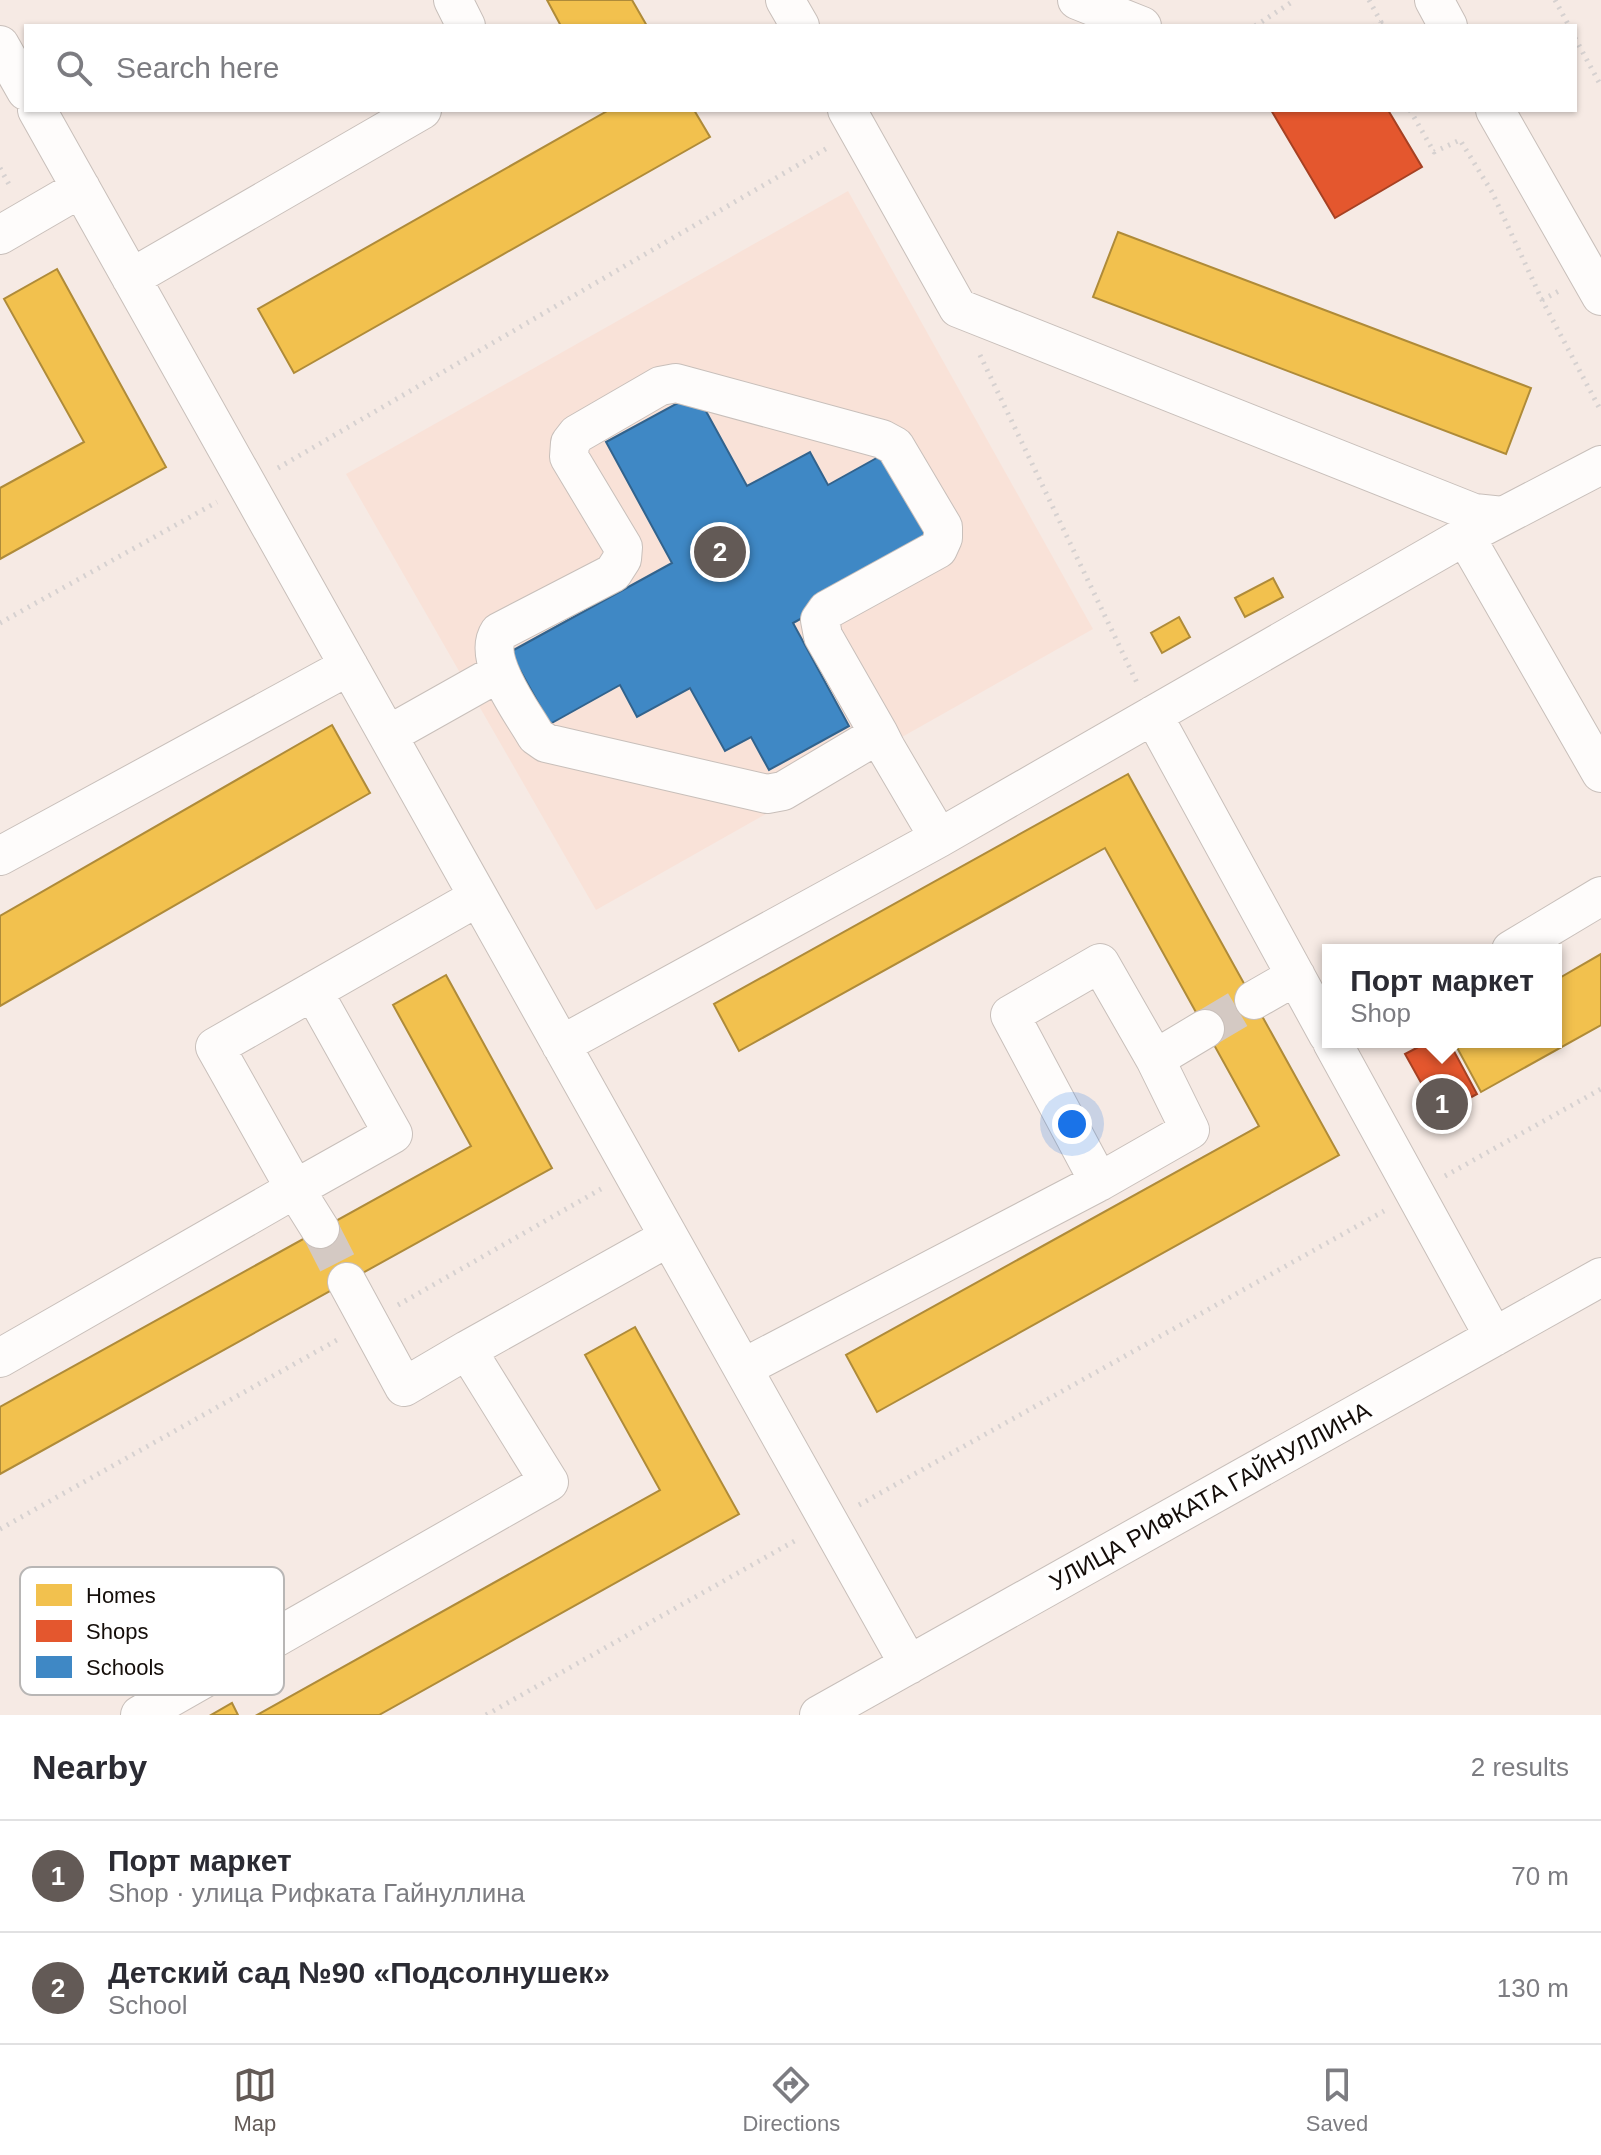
<!DOCTYPE html>
<meta charset="utf-8">
<style>
:root{--surface:#fff;--page:#f7f7f7;--text:#2b2b33;--muted:#7c7c81;--line:#e1e1e2;--accent:#635a56}
body{margin:0;font-family:Arial,sans-serif;background:var(--page);color:var(--text)}
.you{position:absolute;left:1072px;top:1124px;width:28px;height:28px;margin:-20px;border:6px solid #fff;border-radius:50%;background:#1a73e8;box-shadow:0 0 0 12px #1a73e833}
.badge{display:grid;place-items:center;width:52px;height:52px;border-radius:50%;background:var(--accent);color:#fff;font-size:26px;font-weight:700}
.pin{position:absolute;translate:-50% -50%;border:4px solid #fff;box-shadow:0 2px 8px #0006}
.popup{position:absolute;left:1322px;top:944px;width:240px;height:104px;box-sizing:border-box;display:grid;place-content:center;border-radius:0px;background:var(--surface);filter:drop-shadow(0 2px 6px #0005);font-size:26px;white-space:nowrap;color:var(--muted)}
.popup b{font-size:30px;color:var(--text)}
.popup::after{content:'';position:absolute;left:50%;top:100%;margin-left:-16px;border:16px solid transparent;border-top-color:var(--surface)}
.list{margin:0;padding:0;list-style:none}
h2{display:flex;justify-content:space-between;align-items:center;height:104px;margin:0;padding:0 32px;font-size:34px}
h2 small{font-size:26px;font-weight:400;color:var(--muted)}
.list li{display:grid;grid-template-columns:52px 1fr auto;gap:24px;align-items:center;box-sizing:border-box;height:112px;padding:0 32px;border-top:2px solid var(--line)}
.list b{display:block;font-size:30px;white-space:nowrap}
.list p{margin:0;font-size:26px;white-space:nowrap;color:var(--muted)}
.list em{font-size:26px;font-style:normal;color:var(--muted)}
.icon{flex:none;width:44px;height:44px;fill:none;stroke:currentColor;stroke-width:2;stroke-linecap:round;stroke-linejoin:round}
.map{position:relative;flex:none;width:1601px;height:1715px;overflow:hidden}
.search{position:absolute;background:var(--surface);box-shadow:0 2px 6px #0004;left:24px;right:24px;top:24px;height:88px;display:flex;align-items:center;gap:20px;box-sizing:border-box;padding:0 28px;border-radius:0px;color:var(--muted);font-size:30px}
.sheet{height:328px;background:var(--surface)}
nav{display:flex;justify-content:space-around;align-items:center;box-sizing:border-box;height:112px;border-top:2px solid var(--line);background:var(--surface);font-size:22px;color:var(--muted)}
nav a{display:grid;justify-items:center;gap:4px}
nav .on{color:var(--accent)}
.map>svg:first-child{display:block}
.built{fill:#f9e2d8}
.homes{fill:#f2c14e;stroke:#af8b39;stroke-width:2}
.shops{fill:#e4572e;stroke:#a64123;stroke-width:2}
.schools{fill:#3f88c5;stroke:#32638d;stroke-width:2}
.lines{fill:none;stroke-linecap:round;stroke-linejoin:round}
.minor-tunnel{stroke:#d4c9c3;stroke-width:38;stroke-dasharray:38 19;stroke-linecap:butt}
.minor-casing{stroke:#c8bfba;stroke-width:40}
.path{stroke:#d6d1d0;stroke-width:5;stroke-dasharray:2 6;stroke-linecap:butt}
.minor{stroke:#fefcfb;stroke-width:38}
.labels{text-anchor:middle;dominant-baseline:central;stroke-width:8;stroke-linejoin:round;paint-order:stroke}
.street-label{font-size:24px;fill:#140d09;stroke:#fff}
.key{fill:#fff;stroke:#b8b6b5;stroke-width:2}
.key-label{font-size:22px;fill:#140d09}
</style>
<div class="map">
<svg width="1601" height="1715" viewBox="0 0 1601 1715">
<rect width="100%" height="100%" fill="#f6eae4"/>
<path class="built" d="M848 191 1093 629 596 910 346 474Z"/>
<path class="homes" d="M547 0H632L647 26H561Z
M609 110H694L710 137 294 373 258 309Z
M1118 232 1531 388 1506 454 1093 297Z
M57 269 166 467 0 559V488L84 442 4 299Z
M1273 578 1283 597 1245 617 1235 598Z
M1179 617 1190 637 1162 653 1151 633Z
M332 725 370 793 0 1006V916Z
M1128 774 1339 1155 877 1412 846 1355 1259 1126 1105 848 739 1051 714 1004Z
M1601 954V1025L1481 1092 1454 1042H1556V980Z
M446 975 552 1168 0 1474V1407L471 1146 393 1005Z
M635 1327 739 1514 379 1715H257L660 1490 585 1355Z
M232 1703 238 1715H211Z"/>
<path class="shops" d="M1271 110H1388L1422 167 1335 218Z
M1428 1042H1449L1477 1094 1439 1115 1405 1054Z"/>
<path class="schools" d="M696 393 747 486 810 452 828 485 882 455 932 547 793 623 849 726 769 770 751 737 725 751 690 688 637 717 620 685 550 724 510 652 672 563 606 442Z"/>
<g class="lines">
<path class="minor-tunnel" d="M1205 1029 1254 1000
M320 1229 347 1282"/>
<defs>
<path id="minor" d="M453 0 466 26
M785 0 800 26
M1077 0 1142 26
M1434 0 1448 26
M0 45 26 91
M37 110 909 1665
M847 110 958 308 1474 513 1503 516
M1495 110 1601 296
M0 235 81 188
M131 278 422 110
M1465 536 1601 773
M1153 715 1328 1035
M879 734 783 791 767 794 546 743 536 736C522 711 481 659 499 632L613 573 622 559 623 547 569 457 570 443 577 434 660 386 676 383 882 439 895 446 943 527V538L938 549 827 610 820 620 823 636 879 734 886 748 939 838
M388 735 500 672
M0 856 349 666
M1511 950 1601 896
M313 991 393 1134 295 1189 320 1229
M1254 1000 1296 976
M1332 1042 1494 1337
M561 1045 939 838 1465 536 1601 465
M1155 1059 1205 1029
M467 1350 669 1237
M0 1358 295 1189 215 1047 478 897
M743 1368 1099 1182 1190 1130 1155 1059 1100 963 1010 1015 1099 1182
M140 1715 549 1482 467 1350 404 1387 347 1282
M819 1715 1601 1277"/>
</defs>
<use href="#minor" class="minor-casing"/>
<path class="path" d="M1369 0 1381 22 1375 26
M1555 0 1569 26
M1255 26 1295 0
M1575 38 1601 86
M1410 110 1434 152 1460 140 1492 192 1542 300 1601 411
M0 168 11 188
M1542 300 1559 291
M980 355 1138 685
M278 468 829 147
M0 623 217 502
M1445 1176 1601 1089
M398 1305 601 1189
M859 1505 1384 1211
M0 1529 337 1340
M486 1715 798 1539"/>
<use href="#minor" class="minor"/>
</g>
<g class="labels">
<g class="street-label">
<text transform="translate(1210 1496) rotate(-29)">УЛИЦА РИФКАТА ГАЙНУЛЛИНА</text>
</g>
</g>
<rect x="20" y="1567" width="264" height="128" rx="12" class="key"/>
<rect x="36" y="1584" width="36" height="22" fill="#f2c14e"/>
<rect x="36" y="1620" width="36" height="22" fill="#e4572e"/>
<rect x="36" y="1656" width="36" height="22" fill="#3f88c5"/>
<g class="key-label">
<text x="86" y="1603">Homes</text>
<text x="86" y="1639">Shops</text>
<text x="86" y="1675">Schools</text>
</g>
</svg>
<div class="you"></div>
<div class="pin badge" style="left:1442px;top:1104px">1</div>
<div class="popup"><b>Порт маркет</b>Shop</div>
<div class="pin badge" style="left:720px;top:552px">2</div>
<div class="search"><svg class="icon" aria-label="search" viewBox="0 0 24 24"><circle cx="10" cy="10" r="6"/><path d="M15 15l6 6"/></svg>Search here</div>
</div>
<section class="sheet">
<h2>Nearby<small>2 results</small></h2>
<ul class="list">
<li><span class="badge">1</span><div><b>Порт маркет</b><p>Shop · улица Рифката Гайнуллина</p></div><em>70 m</em></li>
<li><span class="badge">2</span><div><b>Детский сад №90 «Подсолнушек»</b><p>School</p></div><em>130 m</em></li>
</ul>
</section>
<nav>
<a class="on"><svg class="icon" aria-label="map" viewBox="0 0 24 24"><path d="M3 6l6-2 6 2 6-2v14l-6 2-6-2-6 2zM9 4v14M15 6v14"/></svg>Map</a>
<a><svg class="icon" aria-label="directions" viewBox="0 0 24 24"><path d="M12 3l9 9-9 9-9-9zM9 14v-3h6M13 9l2 2-2 2"/></svg>Directions</a>
<a><svg class="icon" aria-label="saved" viewBox="0 0 24 24"><path d="M7 4h10v16l-5-4-5 4z"/></svg>Saved</a>
</nav>
